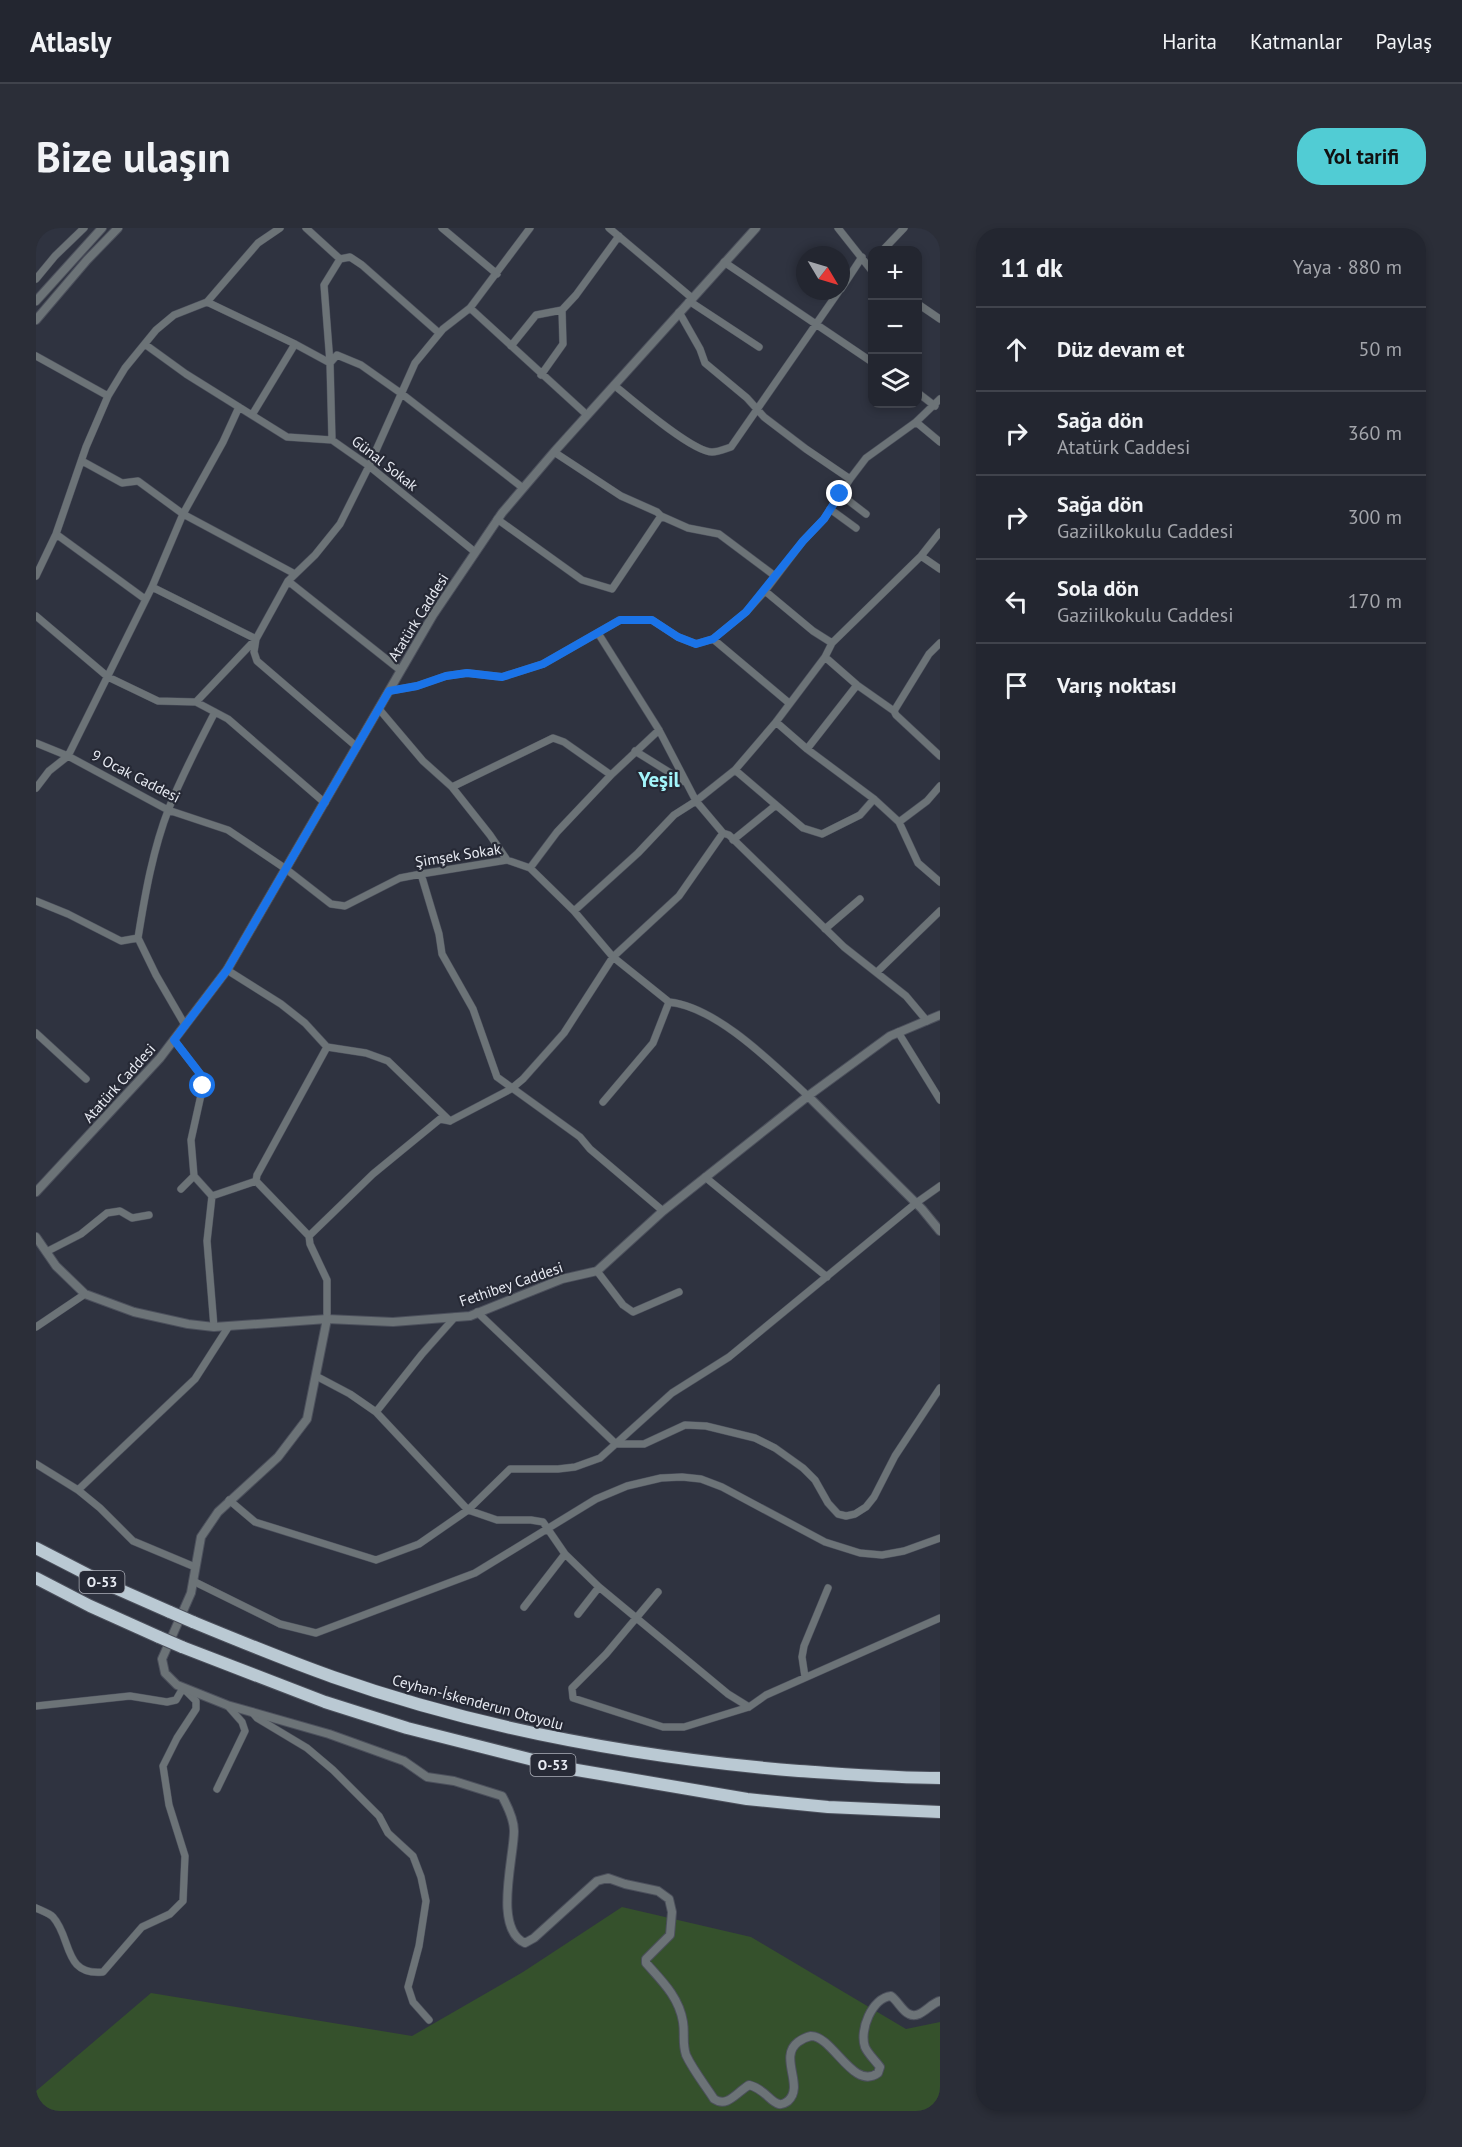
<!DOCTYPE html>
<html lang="tr">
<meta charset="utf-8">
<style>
:root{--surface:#232630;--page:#2b2e38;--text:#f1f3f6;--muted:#a3a5ab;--line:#40434c;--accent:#51ccd4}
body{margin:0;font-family:"PT Sans",sans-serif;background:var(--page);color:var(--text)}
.controls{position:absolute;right:18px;top:18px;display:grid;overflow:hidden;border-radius:12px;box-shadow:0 3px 9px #0003}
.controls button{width:54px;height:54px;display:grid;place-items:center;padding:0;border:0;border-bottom:2px solid var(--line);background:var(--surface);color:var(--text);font:30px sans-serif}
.compass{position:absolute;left:760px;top:18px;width:54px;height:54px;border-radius:50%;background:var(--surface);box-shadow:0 3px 9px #0003;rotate:128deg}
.stop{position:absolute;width:18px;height:18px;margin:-14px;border:4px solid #1a73e8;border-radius:50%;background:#fff}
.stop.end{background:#1a73e8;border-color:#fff;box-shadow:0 2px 6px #0008}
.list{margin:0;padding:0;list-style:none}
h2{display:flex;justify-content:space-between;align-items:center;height:78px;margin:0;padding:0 24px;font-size:26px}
h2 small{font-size:20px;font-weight:400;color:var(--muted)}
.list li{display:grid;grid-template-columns:39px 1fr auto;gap:18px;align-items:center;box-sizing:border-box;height:84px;padding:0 24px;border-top:2px solid var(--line)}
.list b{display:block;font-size:22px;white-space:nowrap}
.list p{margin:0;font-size:20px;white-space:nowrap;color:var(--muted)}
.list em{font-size:20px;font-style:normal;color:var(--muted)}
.icon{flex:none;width:33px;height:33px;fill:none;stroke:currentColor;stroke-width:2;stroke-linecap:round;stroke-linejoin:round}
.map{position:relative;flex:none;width:904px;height:1883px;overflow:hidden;border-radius:24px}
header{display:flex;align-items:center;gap:36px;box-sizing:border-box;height:84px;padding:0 30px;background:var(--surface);border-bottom:2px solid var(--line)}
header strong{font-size:28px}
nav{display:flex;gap:33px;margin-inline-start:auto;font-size:21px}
.intro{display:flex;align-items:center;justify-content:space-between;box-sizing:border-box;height:144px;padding:0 36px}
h1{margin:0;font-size:42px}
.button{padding:15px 27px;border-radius:24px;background:var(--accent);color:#111;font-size:21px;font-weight:700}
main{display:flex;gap:36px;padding:0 36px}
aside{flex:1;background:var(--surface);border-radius:24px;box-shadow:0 3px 9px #0003}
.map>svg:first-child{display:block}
.green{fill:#35512c}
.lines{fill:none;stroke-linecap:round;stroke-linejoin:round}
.minor-casing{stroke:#4c505c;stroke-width:8}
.tertiary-casing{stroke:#4c505c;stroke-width:10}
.motorway-casing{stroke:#4c505c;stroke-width:14}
.minor{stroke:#6c7377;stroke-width:7}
.tertiary{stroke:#6c7377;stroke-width:8}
.motorway{stroke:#bac9d3;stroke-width:12}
.motorway-bridge-casing{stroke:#4c505c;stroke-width:14;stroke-linecap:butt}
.motorway-bridge{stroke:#bac9d3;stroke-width:12}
.route{stroke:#1a73e8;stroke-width:8}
.labels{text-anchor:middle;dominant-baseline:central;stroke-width:4.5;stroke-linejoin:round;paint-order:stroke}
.shield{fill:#262935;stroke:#adb0b9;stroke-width:1.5}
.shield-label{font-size:14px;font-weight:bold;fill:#e7eaf2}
.street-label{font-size:15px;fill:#e7eaf2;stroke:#262935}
.district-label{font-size:21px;font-weight:bold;fill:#a3f5fb;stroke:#262935}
</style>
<header>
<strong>Atlasly</strong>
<nav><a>Harita</a><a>Katmanlar</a><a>Paylaş</a></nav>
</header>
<div class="intro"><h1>Bize ulaşın</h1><a class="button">Yol tarifi</a></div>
<main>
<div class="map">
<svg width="904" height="1883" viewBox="0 0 904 1883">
<rect width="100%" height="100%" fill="#2f3340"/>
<path class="green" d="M586 1679 715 1709 870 1801 904 1794V1883H0V1863L115 1765 376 1808 487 1744Z"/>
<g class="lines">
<defs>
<path id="minor" d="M270 0 304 31
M406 0 461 46
M573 0 656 70
M802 0 836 43
M847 22 868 0
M688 34 836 134
M0 51 19 28 48 0
M805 61 826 29
M653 73 723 119
M171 74 259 116 294 135 296 212
M882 76 904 91
M434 80 551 187
M643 84 664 121 669 135 711 170 728 189 770 221 814 251
M403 105 326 37 314 29 304 31 288 57 294 135 301 127 325 137 366 166 487 260
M110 117 150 146 251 209 296 212 333 238 439 324
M475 118 500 87 526 82 540 67 583 8
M0 128 72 168
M505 147 527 116 526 82
M578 157C595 171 656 224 676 224 682 224 689 221 695 219L803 63
M882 165 899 178
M216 187 259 116
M880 194 904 214
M518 224 585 268 621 284 625 288 652 300 683 306 739 348
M46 233 86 255 102 253 147 286 259 346
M804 266 830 286
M794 281 820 300
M461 291 546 352 576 361 625 288
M20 306 109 371
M885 328 904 341
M0 348 20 306 50 219 72 168 89 140 120 102 138 87 171 74 222 15 244 0
M252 353 364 442
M116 359 220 411 218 424 221 433 321 519
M729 363 777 403 796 415
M0 388 72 449 122 473 160 474 192 491 289 575
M562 405 623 502 660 573 687 605 693 607 808 719 870 768 891 793
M677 411 753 475
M789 429 796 415 885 328 904 304
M353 463 381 458 410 448 431 445 466 449 507 436 584 392H616L642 409 660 416 677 411 710 384 729 363 767 313 788 291 814 251 830 230 880 194 904 171
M160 474 220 411 252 353 279 327 304 296 333 238 379 135 407 101 434 80 494 0
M343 481 387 533 416 559 454 607 471 632
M858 483 893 426 904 415
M740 494 771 521 838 571 863 594 882 635 904 654
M0 515 32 528 132 582 192 602 250 641 295 676 309 678 364 650 385 646 471 632 494 640 538 683 577 729 633 774
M771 521 821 457
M599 523 649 554
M699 542 767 600 786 606 824 587 838 571
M416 559 517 510 528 514 575 547
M0 560 13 543 32 528 116 359 147 286 187 214 203 179
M863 594 891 573 904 558
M697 612 740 577
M494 640 521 604 575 547 623 502
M385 646 403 706 406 726 437 781 461 849 544 909 554 921 627 983
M0 673 32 686 85 713 102 710C109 666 117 621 133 580 146 547 163 515 179 484
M538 683 602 625 638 587 660 573 699 542 740 494 789 429 821 457 858 483 860 487 904 528
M789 701 824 671
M102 710 120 747 149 797
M191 742 245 776 269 795 291 819 330 825 352 833 414 893
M841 744 904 683
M862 804 904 872
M0 805 50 851
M138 812 165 847 167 858 155 912 158 948 176 968 171 1013 178 1099
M567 874 617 815 633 774C681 779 737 836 772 868
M669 949 791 1049
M220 953 273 1008 274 1016 291 1052V1091
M220 953 221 947 291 819
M145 961 158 948
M176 968 220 953
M273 1008 337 946 404 891 414 893 475 861 487 851 528 805 577 729 643 668 687 605
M10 1024 45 1006 71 985 84 983 96 990 113 987
M561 1043 587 1077 597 1084 643 1064
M441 1084 580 1216H608L649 1197 670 1198 719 1210 739 1220 767 1240 779 1252 792 1275 802 1286 810 1288 819 1286 830 1279 838 1269 859 1228 904 1160
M0 1099 49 1066
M280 1148 314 1166 340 1184 432 1282 461 1292H495L507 1294 529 1326 563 1359 692 1466 713 1479
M340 1184 386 1126 419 1089
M0 1236 42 1262 159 1151 193 1098
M42 1262 64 1280 97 1313 159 1339
M193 1272 219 1294 340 1332 383 1316 432 1282 474 1241H522L539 1239 564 1230 636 1165 693 1129 880 975 904 958
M157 1353 244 1396 280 1405 439 1345 560 1271 591 1258 625 1250 646 1249 665 1251 686 1259 789 1314 824 1325 846 1327 868 1323 904 1310
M622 1364 570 1426 536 1460 537 1470 627 1499H648L713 1479 730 1467 904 1390
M488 1379 529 1326
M542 1386 563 1359
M769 1449 766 1429 768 1418 792 1360
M0 1478 94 1468 131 1474 140 1472 147 1460 160 1473V1481L141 1510 127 1538 133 1577 149 1628 147 1673 134 1686 106 1699 67 1744C27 1748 36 1710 17 1689 13 1685 6 1683 0 1680
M216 1484 221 1490 271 1520 297 1542 343 1588 352 1605 377 1628 385 1649 390 1673 383 1718 372 1759 377 1774 393 1792
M181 1561 209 1503 206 1494 191 1477"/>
<path id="tertiary" d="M0 73 66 0
M0 92 51 32 82 0
M772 868 886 981 904 1003
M0 964 124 830 191 742 397 387 466 285 518 224 720 0
M0 1009 20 1038 49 1066 98 1084 152 1096 178 1099 291 1091 357 1094 434 1088 526 1051 561 1043 627 983 772 868 854 808 904 787
M291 1091 271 1191 242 1229 182 1284 165 1309 155 1365 126 1431 129 1445 141 1457 191 1477 293 1506 368 1533 391 1549 418 1553 466 1568C472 1579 478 1591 478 1603 478 1630 457 1701 489 1715L498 1710 561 1653 572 1650 589 1656 622 1663 633 1671 636 1684 634 1707 610 1731V1735C626 1753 643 1769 647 1794 649 1806 646 1815 650 1827 657 1842 669 1857 678 1871 691 1880 700 1865 713 1857 729 1861 734 1874 743 1876 747 1877 749 1875 752 1873 769 1858 742 1829 762 1814 766 1811 770 1809 775 1808 797 1808 817 1863 842 1845L844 1839C839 1832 832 1826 829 1819 823 1802 836 1770 855 1768 862 1773 866 1783 873 1786 884 1792 894 1775 904 1773"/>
<path id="motorway" d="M0 1320 66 1354 134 1384
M0 1350 54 1378 123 1409
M157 1394C203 1413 249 1432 297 1449 447 1502 605 1530 763 1543 810 1546 857 1550 904 1550
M146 1419 289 1474 371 1500 529 1540 711 1571 792 1579 904 1584"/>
</defs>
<use href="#minor" class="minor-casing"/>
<use href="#tertiary" class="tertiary-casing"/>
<use href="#motorway" class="motorway-casing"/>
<use href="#minor" class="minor"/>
<use href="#tertiary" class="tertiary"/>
<use href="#motorway" class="motorway"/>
<defs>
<path id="motorway-bridge" d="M134 1384 157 1394
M123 1409 146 1419"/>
</defs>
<use href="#motorway-bridge" class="motorway-bridge-casing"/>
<use href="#motorway-bridge" class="motorway-bridge"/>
</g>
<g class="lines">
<path class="route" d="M167 858 165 847 138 812 191 742 353 463 381 458 410 448 431 445 466 449 507 436 584 392H616L642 409 660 416 677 411 710 384 767 313 788 291 804 266"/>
</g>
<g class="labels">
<g class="shield">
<rect x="43.5" y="1343" width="45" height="22" rx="4.5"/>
<rect x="494.5" y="1526" width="45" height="22" rx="4.5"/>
</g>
<g class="shield-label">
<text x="66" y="1354">O-53</text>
<text x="517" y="1537">O-53</text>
</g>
<g class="street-label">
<text transform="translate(349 235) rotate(38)">Günal Sokak</text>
<text transform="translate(382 389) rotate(-58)">Atatürk Caddesi</text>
<text transform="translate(100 548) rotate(27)">9 Ocak Caddesi</text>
<text transform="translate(422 627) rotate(-9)">Şimşek Sokak</text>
<text transform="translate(83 855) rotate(-48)">Atatürk Caddesi</text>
<text transform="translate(475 1056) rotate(-19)">Fethibey Caddesi</text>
<text transform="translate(442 1474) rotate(15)">Ceyhan-İskenderun Otoyolu</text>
</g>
<g class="district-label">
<text x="623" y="551">Yeşil</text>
</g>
</g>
</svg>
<div class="controls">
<button>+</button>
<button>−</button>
<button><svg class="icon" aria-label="layers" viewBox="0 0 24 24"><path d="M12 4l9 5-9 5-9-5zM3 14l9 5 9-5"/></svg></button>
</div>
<svg class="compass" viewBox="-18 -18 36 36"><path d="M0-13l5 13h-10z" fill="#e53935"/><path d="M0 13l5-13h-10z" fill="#a3a5ab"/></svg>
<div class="stop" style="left:167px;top:858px"></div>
<div class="stop end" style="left:804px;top:266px"></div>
</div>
<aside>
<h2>11 dk<small>Yaya · 880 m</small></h2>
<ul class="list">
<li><svg class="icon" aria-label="ahead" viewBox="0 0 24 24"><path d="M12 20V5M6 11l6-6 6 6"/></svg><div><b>Düz devam et</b></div><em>50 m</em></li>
<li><svg class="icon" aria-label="right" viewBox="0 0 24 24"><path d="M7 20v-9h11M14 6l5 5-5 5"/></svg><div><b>Sağa dön</b><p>Atatürk Caddesi</p></div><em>360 m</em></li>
<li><svg class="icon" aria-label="right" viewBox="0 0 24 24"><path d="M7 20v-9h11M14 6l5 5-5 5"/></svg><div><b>Sağa dön</b><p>Gaziilkokulu Caddesi</p></div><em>300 m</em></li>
<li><svg class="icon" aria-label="left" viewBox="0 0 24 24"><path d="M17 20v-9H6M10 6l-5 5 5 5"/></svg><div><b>Sola dön</b><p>Gaziilkokulu Caddesi</p></div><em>170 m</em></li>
<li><svg class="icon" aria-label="arrive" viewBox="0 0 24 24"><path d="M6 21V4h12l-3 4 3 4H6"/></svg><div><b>Varış noktası</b></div></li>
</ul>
</aside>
</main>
